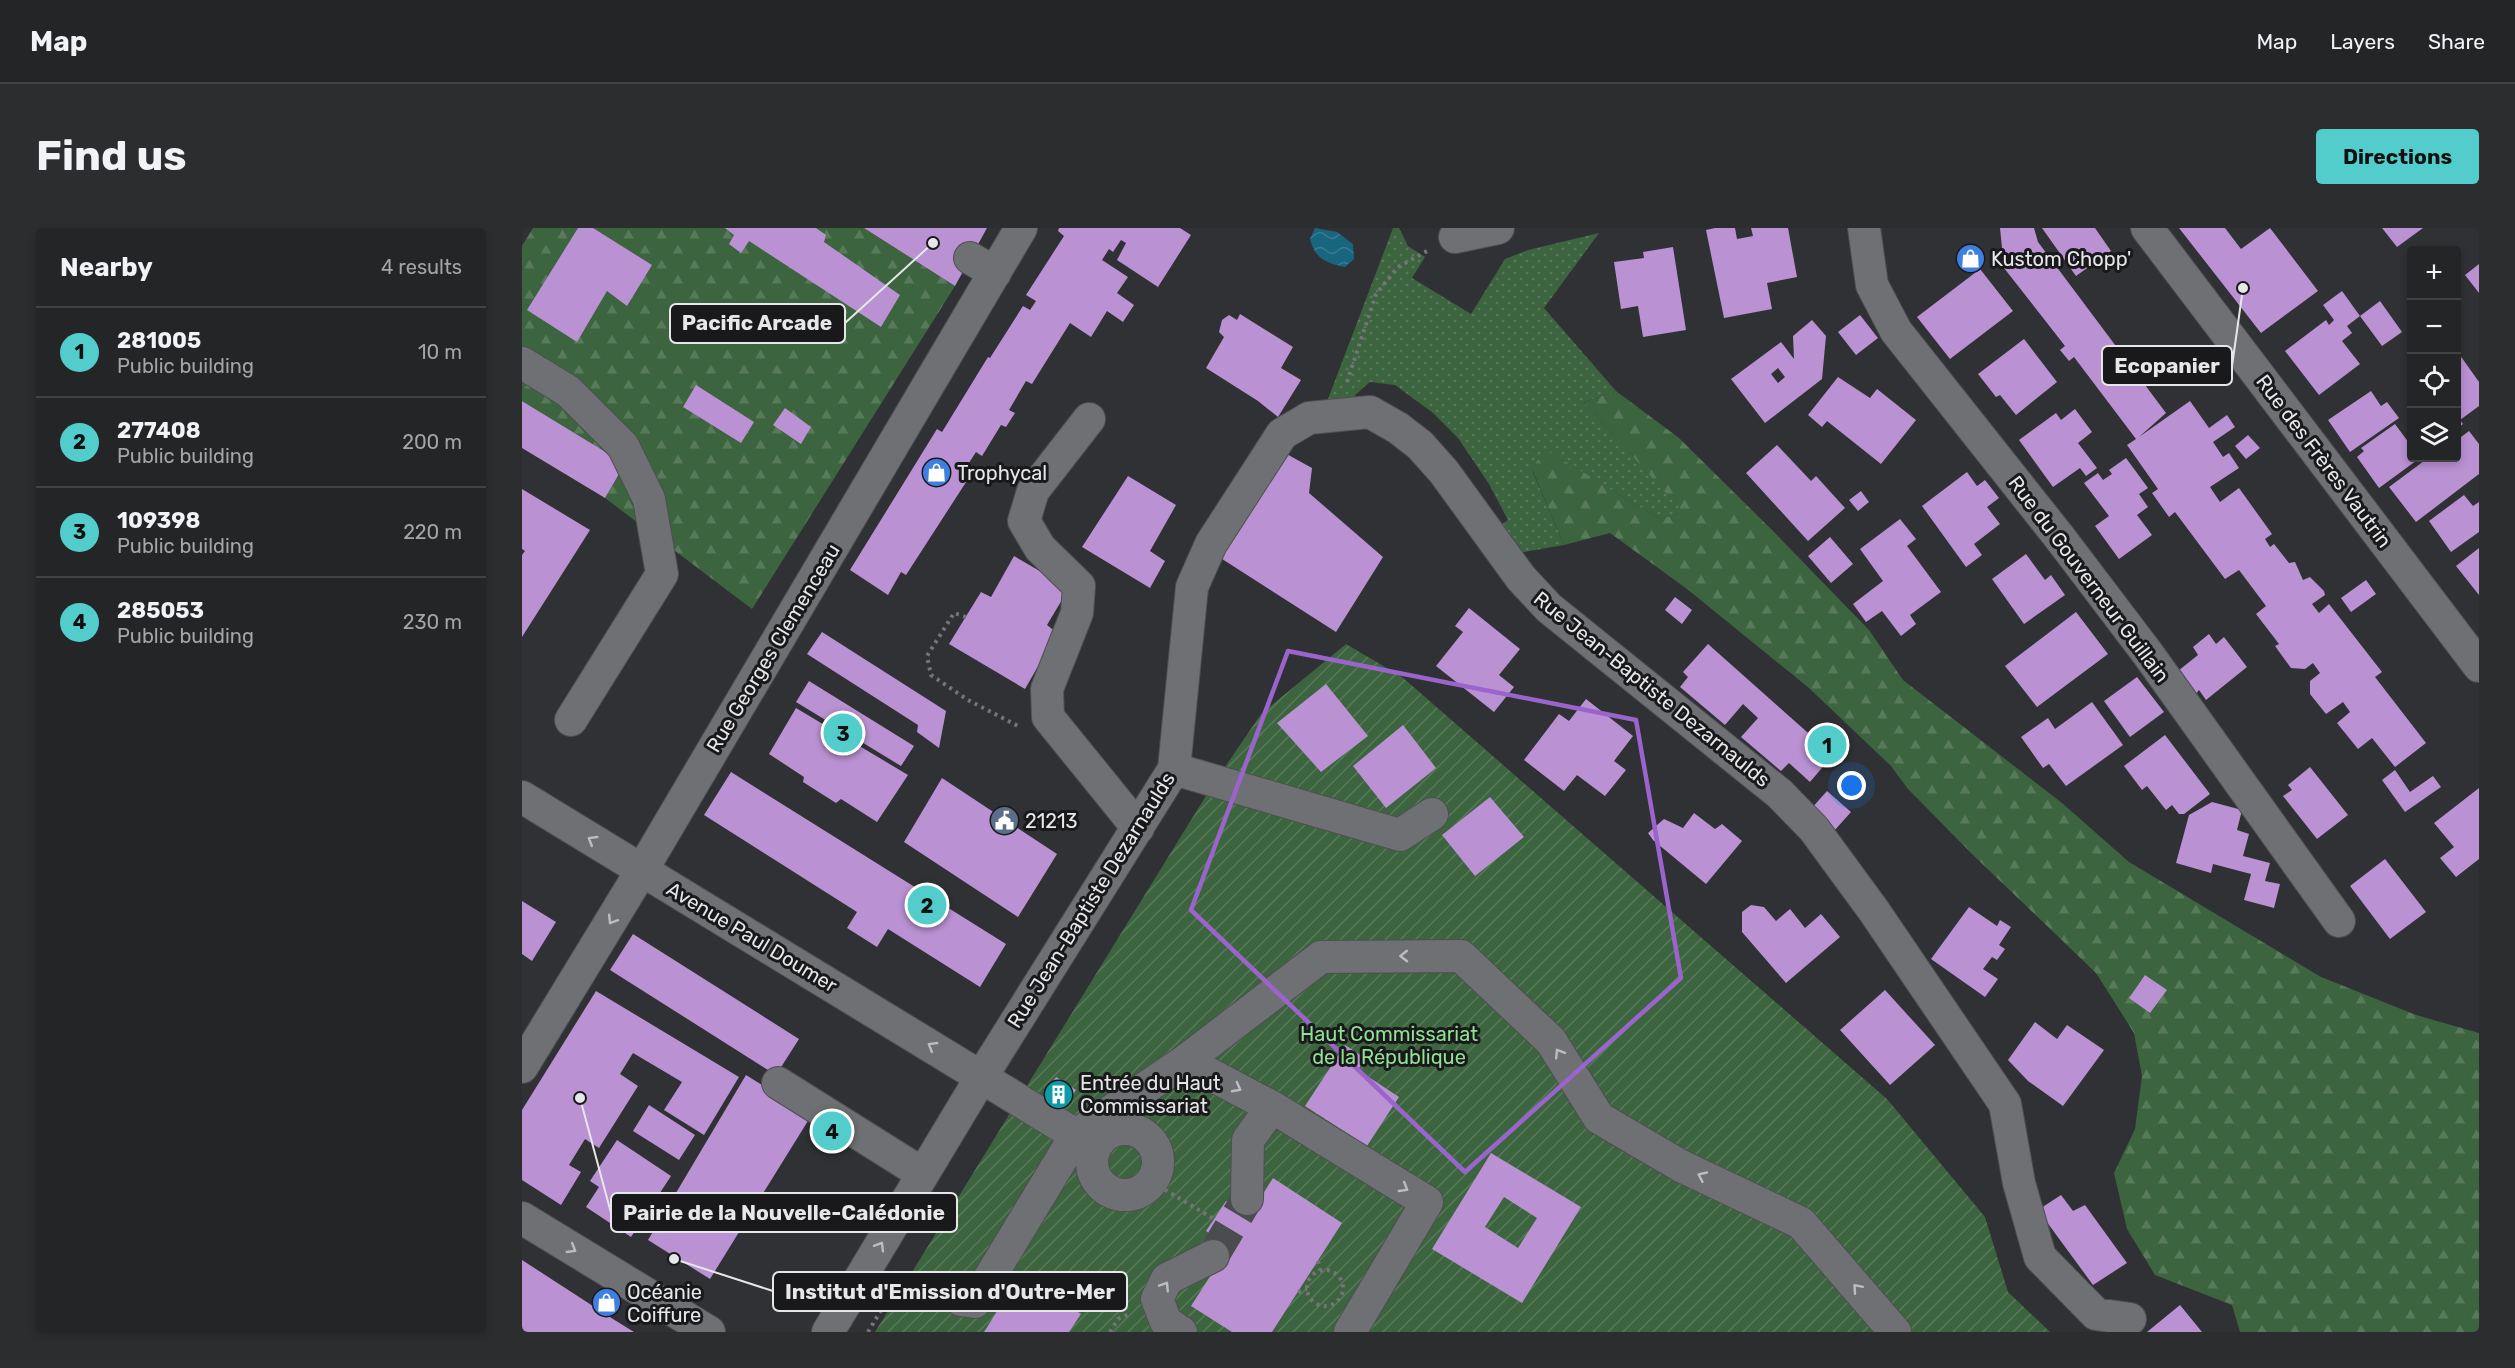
<!DOCTYPE html>
<meta charset="utf-8">
<style>
:root{--surface:#242527;--page:#2c2d2f;--text:#f1f3f6;--muted:#a3a5a7;--line:#414244;--accent:#52cdcc}
body{margin:0;font-family:Rubik,sans-serif;background:var(--page);color:var(--text)}
.controls{position:absolute;right:18px;top:18px;display:grid;overflow:hidden;border-radius:6px;box-shadow:0 3px 9px #0003}
.controls button{width:54px;height:54px;display:grid;place-items:center;padding:0;border:0;border-bottom:2px solid var(--line);background:var(--surface);color:var(--text);font:30px sans-serif}
.you{position:absolute;left:1330px;top:558px;width:21px;height:21px;margin:-15px;border:4px solid #fff;border-radius:50%;background:#1a73e8;box-shadow:0 0 0 9px #1a73e833}
.badge{display:grid;place-items:center;width:39px;height:39px;border-radius:50%;background:var(--accent);color:#111;font-size:20px;font-weight:700}
.pin{position:absolute;translate:-50% -50%;border:3px solid #fff;box-shadow:0 2px 6px #0006}
.list{margin:0;padding:0;list-style:none}
h2{display:flex;justify-content:space-between;align-items:center;height:78px;margin:0;padding:0 24px;font-size:26px}
h2 small{font-size:20px;font-weight:400;color:var(--muted)}
.list li{display:grid;grid-template-columns:39px 1fr auto;gap:18px;align-items:center;box-sizing:border-box;height:90px;padding:0 24px;border-top:2px solid var(--line)}
.list b{display:block;font-size:22px;white-space:nowrap}
.list p{margin:0;font-size:20px;white-space:nowrap;color:var(--muted)}
.list em{font-size:20px;font-style:normal;color:var(--muted)}
.icon{flex:none;width:33px;height:33px;fill:none;stroke:currentColor;stroke-width:2;stroke-linecap:round;stroke-linejoin:round}
.map{position:relative;flex:none;width:1957px;height:1104px;overflow:hidden;border-radius:6px}
header{display:flex;align-items:center;gap:36px;box-sizing:border-box;height:84px;padding:0 30px;background:var(--surface);border-bottom:2px solid var(--line)}
header strong{font-size:28px}
nav{display:flex;gap:33px;margin-inline-start:auto;font-size:21px}
.intro{display:flex;align-items:center;justify-content:space-between;box-sizing:border-box;height:144px;padding:0 36px}
h1{margin:0;font-size:42px}
.button{padding:15px 27px;border-radius:6px;background:var(--accent);color:#111;font-size:21px;font-weight:700}
main{display:flex;gap:36px;padding:0 36px}
aside{flex:1;background:var(--surface);border-radius:6px;box-shadow:0 3px 9px #0003}
.map>svg:first-child{display:block}
.grass{fill:url(#grass-dots)}
.forest{fill:url(#forest-firs)}
.garden{fill:url(#garden-furrows)}
.water{fill:url(#water-waves)}
.building{fill:#ba91d3;fill-rule:evenodd}
.lines{fill:none;stroke-linecap:round;stroke-linejoin:round}
.minor-tunnel{stroke:#4b4c4f;stroke-width:32;stroke-dasharray:32 16;stroke-linecap:butt}
.minor-casing{stroke:#4e4f51;stroke-width:34}
.path{stroke:#747578;stroke-width:4;stroke-dasharray:3 4.5;stroke-linecap:butt}
.minor{stroke:#6e7073;stroke-width:32}
.oneway{stroke:#bcbdc0}
.marked{fill:none;stroke:#9b64cc;stroke-width:4.5;stroke-linejoin:round}
.labels{text-anchor:middle;dominant-baseline:central;stroke-width:6;stroke-linejoin:round;paint-order:stroke}
.poi-label{font-size:20px;fill:#e6e7e9;stroke:#19191b;text-anchor:start}
.street-label{font-size:20px;fill:#e6e7e9;stroke:#19191b}
.park-label{font-size:20px;fill:#90e194;stroke:#19191b}
.leader{fill:none;stroke:#e6e7e9;stroke-width:2}
.callout-dot{fill:#e6e7e9;stroke:#19191b;stroke-width:2}
.callout{fill:#19191b;stroke:#e6e7e9;stroke-width:2}
.callout-label{font-size:21px;text-anchor:middle;font-weight:bold;fill:#e6e7e9}
</style>
<header>
<strong>Map</strong>
<nav><a>Map</a><a>Layers</a><a>Share</a></nav>
</header>
<div class="intro"><h1>Find us</h1><a class="button">Directions</a></div>
<main>
<aside>
<h2>Nearby<small>4 results</small></h2>
<ul class="list">
<li><span class="badge">1</span><div><b>281005</b><p>Public building</p></div><em>10 m</em></li>
<li><span class="badge">2</span><div><b>277408</b><p>Public building</p></div><em>200 m</em></li>
<li><span class="badge">3</span><div><b>109398</b><p>Public building</p></div><em>220 m</em></li>
<li><span class="badge">4</span><div><b>285053</b><p>Public building</p></div><em>230 m</em></li>
</ul>
</aside>
<div class="map">
<svg width="1957" height="1104" viewBox="0 0 1957 1104">
<defs>
<pattern id="grass-dots" width="8" height="8" patternUnits="userSpaceOnUse" patternTransform="scale(1.5)"><rect width="8" height="8" fill="#3c643e"/><path d="M2 2h.1M6 6h.1" fill="none" stroke="#587a5a" stroke-width="1.8" stroke-linecap="round"/></pattern>
<pattern id="forest-firs" width="22" height="20" patternUnits="userSpaceOnUse" patternTransform="scale(1.5)"><rect width="22" height="20" fill="#3c643e"/><path d="M5 1l3.5 6h-7zM16 11l3.5 6h-7z" fill="#587a5a"/></pattern>
<pattern id="garden-furrows" width="10" height="10" patternUnits="userSpaceOnUse" patternTransform="scale(1.5)"><rect width="10" height="10" fill="#3c643e"/><path d="M-1 1l2-2M0 10L10 0M9 11l2-2" fill="none" stroke="#587a5a"/></pattern>
<pattern id="water-waves" width="16" height="10" patternUnits="userSpaceOnUse" patternTransform="scale(1.5)"><rect width="16" height="10" fill="#18657f"/><path d="M0 5q4-4 8 0t8 0" fill="none" stroke="#3a7b91"/></pattern>
</defs>
<rect width="100%" height="100%" fill="#303134"/>
<path class="grass" d="M871 0H877L886 18 903 29 890 50 949 86 983 31 1006 22 1077 5 1022 80 1094 163 1062 174 1162 284 1138 291 1023 222 1010 242 1042 317 991 326 973 301 986 292 967 256 936 210 911 185 873 157 848 154 833 167 834 175 806 171Z"/>
<path class="forest" d="M11 0H342L433 58 230 381 83 270 103 237 0 173V18Z
M1094 163 1157 210 1251 303 1347 402 1381 452 1540 575 1607 634 1799 749 1894 787 1957 805V1104H1718L1710 1077 1633 1047 1605 1001 1592 945 1613 901 1620 848 1612 805 1574 745 1449 625 1386 561 1369 538 1287 460 1165 361 1088 305 1042 317 1010 241 1023 221 1138 291 1161 284 1062 174Z"/>
<path class="garden" d="M824 416 880 449 1365 871 1463 989 1486 1064 1528 1104H353L690 558 739 486Z"/>
<path class="water" d="M793 0 815 4 831 16 832 31 823 39C804 35 793 31 788 11Z"/>
<path class="building" d="M56 0H71L130 37 105 78 85 63 55 114 5 82Z
M203 0H294L304 7 302 14 378 67 359 99 227 13 219 25 207 16 212 7Z
M342 0H465L433 58Z
M537 0H658L669 7 636 59 595 32 604 15 599 12 591 24 587 21 580 32 606 49 595 65 612 77 601 94 585 83 569 109 548 95 510 156 504 153 487 182 493 185 484 199 479 197 460 228 454 224 441 244 448 248 384 347 379 344 366 367 328 342 415 201 420 204 466 129 468 130 501 78 508 82 514 73 504 67 542 8 536 3Z
M1193 0H1213L1215 11 1231 8 1229 0H1266L1275 49 1245 55 1250 81 1202 90 1184 2Z
M1478 0H1512L1516 14 1644 185 1617 209 1668 173 1687 200 1705 187 1713 199 1691 214 1701 229 1707 225 1717 240 1688 259 1698 274 1717 260 1750 306 1743 311 1748 319 1752 316 1767 335 1773 334 1781 352 1788 349 1802 363 1803 367 1790 376 1797 385 1807 376 1860 444 1853 449 1904 515 1873 539 1850 510 1836 521 1815 495 1828 484 1821 474 1804 486 1788 466V453L1798 445 1791 435 1783 441 1769 440 1753 418 1757 416 1734 386 1744 378 1717 342 1703 351 1653 284 1647 289 1630 265 1636 261 1605 217 1614 211 1552 129 1547 133 1538 122 1543 118 1482 40Z
M1520 0H1573L1589 23 1554 48Z
M1657 0H1703L1719 21 1748 0 1796 63 1739 105Z
M1860 0H1901L1875 19Z
M1151 19 1164 102 1121 109 1116 78 1099 81 1092 34 1122 30 1121 24Z
M1957 36V65L1943 47Z
M1458 41 1491 83 1428 131 1395 89Z
M1820 63 1838 88 1825 98 1830 105 1820 113 1838 136 1797 167 1763 123 1804 92 1807 97 1812 92 1801 77Z
M1858 73 1880 104 1860 118 1838 88Z
M718 86 771 119 759 140 779 152 756 189 736 173 684 140 702 109 697 104 700 92 707 87 715 92Z
M1338 87 1356 110 1334 127 1316 104Z
M1290 92 1304 108 1300 151 1243 195 1209 151 1259 114 1272 131 1271 108ZM1256 140 1263 149 1256 155 1249 146Z
M1502 111 1535 154 1494 187 1478 167 1474 169 1456 146Z
M1935 123 1957 154V178L1938 192 1941 196 1935 201Z
M1316 149 1348 170 1355 161 1394 192 1359 236 1305 193 1300 199 1286 187Z
M174 157 232 194 219 215 161 179Z
M1849 163 1859 178 1865 174 1877 190 1828 224 1806 192Z
M0 173 103 236 83 270 0 220Z
M263 180 289 199 279 216 251 197Z
M1553 181 1570 204 1556 215 1575 240 1564 248 1558 240 1531 259 1497 212 1534 185 1539 192Z
M1873 196 1890 219V230H1898L1857 260 1835 229 1842 223 1839 220Z
M1947 203 1957 216V246L1894 294 1867 259 1906 230H1935V208L1937 206 1939 209Z
M1726 207 1738 220 1724 231 1713 218Z
M1255 217 1289 253 1294 248 1323 280 1286 313 1224 245Z
M761 224 790 240 787 265 861 329 814 404 697 329Z
M1604 230 1626 260 1617 266 1626 279 1615 287 1630 307 1597 331 1573 298 1587 288 1562 255 1576 245 1581 252 1590 246 1587 242Z
M1445 244 1455 258 1463 252 1477 270 1465 279 1478 296 1452 316 1460 327 1444 339 1400 278Z
M606 248 654 277 628 323 643 333 628 360 560 319Z
M0 261 68 302 0 409V327L3 323 0 321Z
M1339 263 1347 274 1336 283 1327 272Z
M1942 267 1951 278 1957 274V304L1929 324 1907 293Z
M1378 291 1394 311 1385 318 1419 364 1388 387 1394 396 1379 408 1360 383 1344 394 1331 376 1361 353 1338 321Z
M1308 309 1331 336 1309 355 1286 328Z
M1957 320V367L1934 338Z
M1504 326 1523 352 1529 347 1543 367 1502 396 1470 351Z
M492 328 547 360 525 397 535 405 503 461 427 416 459 364 469 369Z
M1844 352 1854 366 1829 384 1819 370Z
M1153 369 1170 382 1160 396 1143 382Z
M947 380 998 421 977 447 992 459 972 484 914 438 941 404 933 398Z
M1554 384 1586 426 1515 479 1483 438Z
M300 404 424 483 417 520 395 504 396 497 285 426Z
M1687 406 1694 416 1702 409 1725 439 1684 472 1677 462 1674 466 1656 443 1676 427 1671 419Z
M1186 416 1311 527 1288 554 1267 535 1259 543 1219 509 1236 490 1221 476 1203 497 1158 459 1166 449 1161 444Z
M1615 449 1642 484 1608 509 1582 473Z
M287 453 392 518 379 538 274 474Z
M804 456 846 508 799 544 755 495Z
M1064 471 1111 508 1092 533 1104 542 1083 568 1055 547 1042 563 1002 532 1037 486 1047 493Z
M1570 474 1601 517 1544 558 1527 536 1521 540 1499 509 1526 490 1533 501Z
M274 480 386 547 355 594 319 571 314 575 281 554 282 549 247 526Z
M881 497 914 540 864 580 831 538Z
M1643 507 1688 566 1662 586H1657L1650 577 1644 582 1625 558 1620 562 1602 538Z
M1788 539 1826 587 1795 611 1761 568 1770 562 1766 557Z
M1873 542 1888 564 1911 548 1919 559 1883 584 1860 552Z
M209 544 484 716 458 759 366 701 355 719 325 700 335 684 182 587Z
M420 550 535 626 496 689 382 614Z
M1957 560V631L1934 649 1918 630 1932 619 1912 595Z
M1305 563 1329 584 1312 603 1288 582Z
M968 569 1002 609 953 648 920 607Z
M1690 574 1720 582 1715 602 1727 606 1721 628 1748 635 1743 653 1758 656 1752 680 1722 672 1729 646 1691 636 1689 645 1654 635 1667 587Z
M1172 585 1193 601 1200 596 1220 613 1184 656 1131 612 1126 605 1142 591 1161 600Z
M1863 631 1904 684 1868 711 1828 658Z
M0 673 34 694 10 733 0 726Z
M1229 677 1242 679 1254 693 1268 681 1283 700 1299 686 1318 709 1264 755 1220 704V684Z
M1447 679 1475 698 1478 692 1489 699 1477 717 1483 721 1475 732 1470 729 1461 741 1476 751 1463 769 1409 731Z
M111 706 277 811 254 847 88 742Z
M1623 747 1645 762 1628 785 1607 770Z
M1363 762 1413 817 1368 857 1318 802Z
M74 763 217 849 182 907 142 882 160 854 111 825 98 846 116 858 77 920 63 911 47 937 59 944 39 977 0 952V882Z
M1513 794 1535 811 1545 797 1582 822 1541 878 1506 853 1486 832Z
M823 817 843 830 836 842 877 869 845 918 783 878Z
M224 847 289 888 188 1051 126 1012Z
M534 849 554 862 541 883 520 871Z
M127 877 173 907 157 932 111 903Z
M95 912 149 948 109 1009 64 979 77 959 68 953Z
M969 925 1059 979 1000 1075 910 1021ZM982 969 1015 990 996 1020 963 999Z
M751 950 820 995 750 1104H710L669 1078 707 1019 684 1003 704 973 727 988Z
M1539 967 1551 983 1563 977 1605 1035 1571 1057 1516 982Z
M0 1032 91 1091 112 1104H0Z
M505 1050 559 1086 547 1104H462L479 1077 485 1082Z
M1658 1077 1680 1104H1625Z"/>
<g class="lines">
<path class="minor-tunnel" d="M691 1028 725 971"/>
<defs>
<path id="minor" d="M1342 0 1350 57 1374 103 1538 310 1626 426 1817 693
M1625 0 1957 438
M933 9 976 0
M448 30 473 45
M0 135 46 163 101 218 127 271 140 346 49 492
M567 191 511 263 502 293 518 320 557 358 555 385 525 461 526 489 616 600
M652 541 878 607 910 586
M0 569 554 907 663 833 799 729 939 728 1029 813 1077 890 1159 938 1279 995 1373 1104
M663 833 750 879 905 974 828 1104
M0 839 120 642 499 0
M256 855 401 946
M570 934a33 33 0 1 1 66 0a33 33 0 1 1-66 0Z
M725 971 726 912 750 879
M0 990 187 1104
M439 1072 453 1074 554 907 572 920
M306 1104 460 848 652 541 670 359 689 316 760 206 787 190 848 184 876 200 898 217 922 244 999 350 1027 380 1258 566 1292 601 1352 683 1483 876 1497 955 1518 1029 1574 1086 1608 1091
M659 1104 644 1094 635 1071 645 1051 691 1028"/>
</defs>
<use href="#minor" class="minor-casing"/>
<path class="path" d="M825 154 854 66 876 39 907 22
M444 389 432 385 405 428 409 447 446 472 496 498
M630 954 692 991
M796 1033 798 1042
M785 1060a18 18 0 1 1 36 0a18 18 0 1 1-36 0Z
M776 1064 785 1061
M346 1104 379 1049
M588 1104 596 1091 608 1086"/>
<use href="#minor" class="minor"/>
</g>
<defs><path id="oneway-chevron" d="M-2-3.5L2.5 0L-2 3.5" fill="none" stroke-width="1.6" stroke-linecap="round" stroke-linejoin="round" transform="scale(1.5)"/></defs>
<g class="oneway">
<use href="#oneway-chevron" transform="translate(70 612) rotate(-149)"/>
<use href="#oneway-chevron" transform="translate(90 692) rotate(122)"/>
<use href="#oneway-chevron" transform="translate(882 728) rotate(179)"/>
<use href="#oneway-chevron" transform="translate(410 818) rotate(-149)"/>
<use href="#oneway-chevron" transform="translate(1037 825) rotate(-122)"/>
<use href="#oneway-chevron" transform="translate(715 860) rotate(28)"/>
<use href="#oneway-chevron" transform="translate(1180 948) rotate(-155)"/>
<use href="#oneway-chevron" transform="translate(882 960) rotate(31)"/>
<use href="#oneway-chevron" transform="translate(358 1018) rotate(-59)"/>
<use href="#oneway-chevron" transform="translate(50 1021) rotate(31)"/>
<use href="#oneway-chevron" transform="translate(643 1058) rotate(-57)"/>
<use href="#oneway-chevron" transform="translate(1335 1060) rotate(-131)"/>
</g>
<path class="marked" d="M766 423 1114 492 1159 750 943 944 669 682Z"/>
<defs>
<symbol id="shop-disc" viewBox="-11 -11 22 22"><circle r="9.5" fill="#3f7fe0" stroke="#19191b"/><path d="M-5-2.5h2.3a2.7 3.5 0 0 1 5.4 0H5L5.5 6h-11ZM-1.5-2.5h3a1.5 2.3 0 0 0-3 0Z" fill="#fff"/></symbol>
<symbol id="civic-disc" viewBox="-11 -11 22 22"><circle r="9.5" fill="#5c6f8a" stroke="#19191b"/><path d="M-.6-6.5H3V-4.5H.6V-3L4-1V1h2V6H-6V1h2V-1L-.6-3ZM-1.2 2.5V6h2.4V2.5Z" fill="#fff"/></symbol>
<symbol id="building-disc" viewBox="-11 -11 22 22"><circle r="9.5" fill="#0f9aa8" stroke="#19191b"/><path d="M-4-6H4V6H1V3H-1V6H-4ZM-2.5-4.3h1.7v1.8h-1.7ZM.8-4.3h1.7v1.8H.8ZM-2.5-1h1.7V.8h-1.7ZM.8-1h1.7V.8H.8Z" fill="#fff"/></symbol>
</defs>
<g fill-rule="evenodd">
<use href="#shop-disc" x="1432" y="14" width="33" height="33"/>
<use href="#shop-disc" x="398" y="228" width="33" height="33"/>
<use href="#civic-disc" x="466" y="576" width="33" height="33"/>
<use href="#building-disc" x="520" y="850" width="33" height="33"/>
<use href="#shop-disc" x="68" y="1058" width="33" height="33"/>
</g>
<g class="labels">
<g class="poi-label">
<text x="1469" y="31">Kustom Chopp'</text>
<text x="435" y="245">Trophycal</text>
<text x="503" y="593">21213</text>
<text x="558" y="855">Entrée du Haut<tspan x="558" dy="23">Commissariat</tspan></text>
<text x="105" y="1064">Océanie<tspan x="105" dy="23">Coiffure</tspan></text>
</g>
<g class="street-label">
<text transform="translate(1802 233) rotate(53)">Rue des Frères Vautrin</text>
<text transform="translate(1567 351) rotate(53)">Rue du Gouverneur Guillain</text>
<text transform="translate(251 420) rotate(-59)">Rue Georges Clemenceau</text>
<text transform="translate(1130 461) rotate(39)">Rue Jean-Baptiste Dezarnaulds</text>
<text transform="translate(569 672) rotate(-58)">Rue Jean-Baptiste Dezarnaulds</text>
<text transform="translate(230 709) rotate(31)">Avenue Paul Doumer</text>
</g>
<g class="park-label">
<text x="867" y="806">Haut Commissariat<tspan x="867" dy="23">de la République</tspan></text>
</g>
</g>
<path class="leader" d="M411 15L323 95M1721 60L1710 138M58 870L89 985M152 1031L251 1063"/>
<g class="callout-dot">
<circle cx="411" cy="15" r="6"/>
<circle cx="1721" cy="60" r="6"/>
<circle cx="58" cy="870" r="6"/>
<circle cx="152" cy="1031" r="6"/>
</g>
<g class="callout">
<rect x="148" y="76" width="175" height="39" rx="6"/>
<rect x="1580" y="118" width="130" height="39" rx="6"/>
<rect x="89" y="965" width="346" height="39" rx="6"/>
<rect x="251" y="1044" width="354" height="39" rx="6"/>
</g>
<g class="callout-label">
<text x="235" y="102">Pacific Arcade</text>
<text x="1645" y="145">Ecopanier</text>
<text x="262" y="992">Pairie de la Nouvelle-Calédonie</text>
<text x="428" y="1071">Institut d'Emission d'Outre-Mer</text>
</g>
</svg>
<div class="controls">
<button>+</button>
<button>−</button>
<button><svg class="icon" aria-label="locate" viewBox="0 0 24 24"><circle cx="12" cy="12" r="6"/><path d="M12 2v4M12 18v4M2 12h4M18 12h4"/></svg></button>
<button><svg class="icon" aria-label="layers" viewBox="0 0 24 24"><path d="M12 4l9 5-9 5-9-5zM3 14l9 5 9-5"/></svg></button>
</div>
<div class="you"></div>
<div class="pin badge" style="left:1305px;top:517px">1</div>
<div class="pin badge" style="left:405px;top:677px">2</div>
<div class="pin badge" style="left:321px;top:505px">3</div>
<div class="pin badge" style="left:310px;top:903px">4</div>
</div>
</main>
